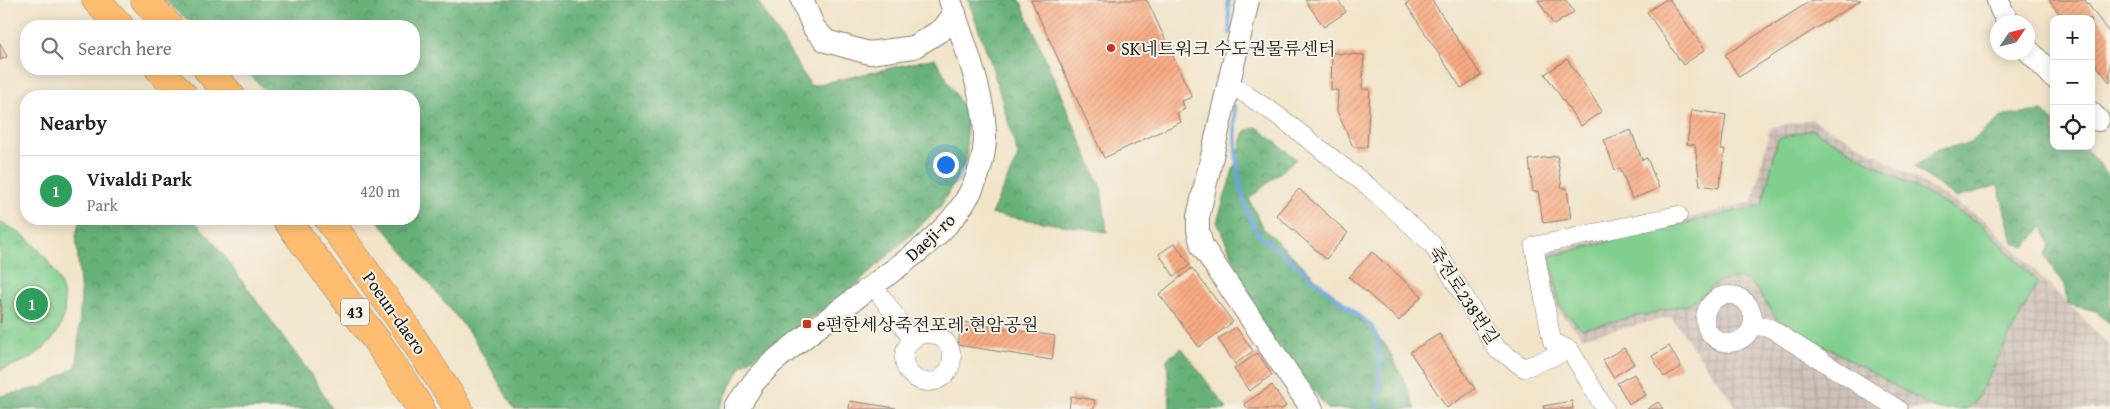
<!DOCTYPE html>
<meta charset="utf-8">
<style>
:root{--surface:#fff;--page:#f6f6f6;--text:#222;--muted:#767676;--line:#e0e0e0;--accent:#111827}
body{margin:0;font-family:"Gentium Book Plus","Noto Serif KR",serif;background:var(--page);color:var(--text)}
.controls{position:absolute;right:15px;top:15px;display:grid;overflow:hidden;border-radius:10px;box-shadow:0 2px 12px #0003}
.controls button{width:45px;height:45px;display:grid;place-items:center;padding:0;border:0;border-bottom:1px solid var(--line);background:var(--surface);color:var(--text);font:25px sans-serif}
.compass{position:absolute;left:1990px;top:15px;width:45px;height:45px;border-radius:50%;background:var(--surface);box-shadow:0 2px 12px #0003;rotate:55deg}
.you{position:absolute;left:945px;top:164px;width:18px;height:18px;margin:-12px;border:4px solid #fff;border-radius:50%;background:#1a73e8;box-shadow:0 0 0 8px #1a73e833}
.badge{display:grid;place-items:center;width:32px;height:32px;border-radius:50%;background:var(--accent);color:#fff;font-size:16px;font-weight:700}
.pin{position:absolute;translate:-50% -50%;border:2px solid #fff;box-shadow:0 1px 5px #0006}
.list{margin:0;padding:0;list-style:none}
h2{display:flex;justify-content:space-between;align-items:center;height:65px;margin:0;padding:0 20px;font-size:21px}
h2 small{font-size:16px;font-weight:400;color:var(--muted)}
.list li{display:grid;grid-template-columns:32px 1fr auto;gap:15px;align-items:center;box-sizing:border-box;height:70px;padding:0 20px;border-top:1px solid var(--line)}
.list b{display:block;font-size:19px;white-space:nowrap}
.list p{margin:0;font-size:16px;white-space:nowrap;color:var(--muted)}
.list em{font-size:16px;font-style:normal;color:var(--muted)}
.icon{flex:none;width:28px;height:28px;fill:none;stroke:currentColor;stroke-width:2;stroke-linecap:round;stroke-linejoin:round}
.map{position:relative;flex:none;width:2110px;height:409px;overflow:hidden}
.search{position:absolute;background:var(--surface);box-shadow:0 2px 12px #0003;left:20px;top:20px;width:400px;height:55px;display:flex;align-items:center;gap:12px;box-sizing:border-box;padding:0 18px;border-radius:20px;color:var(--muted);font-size:19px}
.panel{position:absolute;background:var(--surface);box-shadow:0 2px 12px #0003;left:20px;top:90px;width:400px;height:135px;border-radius:20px}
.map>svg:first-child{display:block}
.industrial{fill:url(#industrial-grid)}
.grass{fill:#81cf8f;stroke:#4e7656}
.forest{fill:url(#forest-crowns);stroke:#42674b}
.park{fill:url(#park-tufts);stroke:#4e7656}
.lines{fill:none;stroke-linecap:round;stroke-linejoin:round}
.stream{stroke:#6ba3da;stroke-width:4.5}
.building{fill:url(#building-hatch)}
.minor-casing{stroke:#868072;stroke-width:19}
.tertiary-casing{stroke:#868072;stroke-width:24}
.trunk-casing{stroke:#868072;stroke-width:29}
.minor{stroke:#fff;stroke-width:18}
.tertiary{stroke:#fff;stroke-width:22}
.trunk{stroke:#febc70;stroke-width:28}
.poi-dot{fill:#c8321e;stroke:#f7f3e8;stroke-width:2}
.labels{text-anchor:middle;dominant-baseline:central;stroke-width:4;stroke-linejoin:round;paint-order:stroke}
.shield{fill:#f7f3e8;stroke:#5e5c59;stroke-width:1}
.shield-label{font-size:16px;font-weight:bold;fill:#1c1c1c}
.poi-label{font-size:18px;fill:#1c1c1c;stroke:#f7f3e8;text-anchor:start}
.street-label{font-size:18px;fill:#1c1c1c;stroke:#f7f3e8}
</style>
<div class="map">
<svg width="2110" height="409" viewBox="0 0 2110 409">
<defs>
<pattern id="industrial-grid" width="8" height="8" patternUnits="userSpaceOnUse" patternTransform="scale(1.25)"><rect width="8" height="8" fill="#cfc1ba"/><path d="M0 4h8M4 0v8" fill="none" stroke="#b1a59f"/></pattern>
<pattern id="forest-crowns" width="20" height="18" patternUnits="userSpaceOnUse" patternTransform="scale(1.25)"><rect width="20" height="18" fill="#68b27a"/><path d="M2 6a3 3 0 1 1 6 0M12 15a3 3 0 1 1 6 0" fill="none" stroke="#559063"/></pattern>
<pattern id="park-tufts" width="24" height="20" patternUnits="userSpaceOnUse" patternTransform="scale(1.25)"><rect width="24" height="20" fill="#81cf8f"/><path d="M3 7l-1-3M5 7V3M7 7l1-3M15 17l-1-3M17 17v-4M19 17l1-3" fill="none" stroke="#6fb17b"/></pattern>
<pattern id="building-hatch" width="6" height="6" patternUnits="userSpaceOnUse" patternTransform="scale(1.25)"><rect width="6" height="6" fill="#f8ab83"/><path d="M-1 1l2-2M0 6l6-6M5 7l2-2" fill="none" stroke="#d49371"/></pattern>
</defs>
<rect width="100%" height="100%" fill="#f7f3e8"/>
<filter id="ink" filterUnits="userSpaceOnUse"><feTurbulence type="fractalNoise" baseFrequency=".02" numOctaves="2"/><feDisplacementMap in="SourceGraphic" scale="10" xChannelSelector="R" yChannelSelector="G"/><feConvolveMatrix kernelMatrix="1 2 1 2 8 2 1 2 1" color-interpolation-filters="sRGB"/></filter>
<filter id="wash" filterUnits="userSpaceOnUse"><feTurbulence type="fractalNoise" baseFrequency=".0096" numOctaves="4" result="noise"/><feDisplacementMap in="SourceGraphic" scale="20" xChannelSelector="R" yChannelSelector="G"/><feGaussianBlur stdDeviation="1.12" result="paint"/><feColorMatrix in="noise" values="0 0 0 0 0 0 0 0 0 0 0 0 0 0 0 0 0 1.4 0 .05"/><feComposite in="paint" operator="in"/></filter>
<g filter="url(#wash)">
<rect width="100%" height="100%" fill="#f1e4c9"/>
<path class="industrial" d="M1811 119 1869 150 1986 221 2110 346V409H1738L1671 317 1583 337 1550 302 1541 254 1753 202 1770 128Z"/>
<path class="grass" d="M1811 129 1981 224 2038 282 1975 402 1966 409H1936L1777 319 1756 288 1746 279C1708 277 1715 291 1686 305L1582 329 1560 307 1550 256 1762 205 1778 139Z"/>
<path class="forest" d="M164 0H757L811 86 935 58 966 113 967 160 940 207 850 291 741 366 719 409H514L473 337 377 219H414V96H271L244 69H414V26H195Z
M968 0H1020L1101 188 1107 232 991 214 1018 156 992 66Z
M2042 111 2054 121V146H2082L2097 160 2110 179V324L2096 311 2068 304 2064 285 2045 256 2050 245 2043 226 2025 247 2013 243 1998 185 1956 198 1914 167 1937 150 1970 143 2004 115Z
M1257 127 1296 159 1249 199 1262 227 1385 344 1400 372 1416 409H1328L1263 325 1217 222 1245 131Z
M80 219H192L209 236 314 379 332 409H0V396L43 387 77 366 81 296 76 235Z
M1182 348 1227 409H1170L1167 359Z"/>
<path class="park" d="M0 222C8 227 17 230 24 236 62 268 85 316 39 352 29 361 12 365 0 370Z"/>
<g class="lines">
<path class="stream" d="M1228 0 1230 33
M1234 106C1236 150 1235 195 1258 234L1372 327C1386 352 1378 382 1378 409"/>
</g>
<g id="blocks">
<path class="building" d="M1031 0H1147L1192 97 1182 101 1185 109 1177 113 1181 122 1104 158Z
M1305 0H1338L1346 12 1324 27Z
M1411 0H1432L1481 75 1461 88 1406 4Z
M1538 0H1566L1574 12 1554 25Z
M1665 0H1670L1705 50 1683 65 1647 12Z
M1812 0H1861L1739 77 1725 55Z
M2049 0H2085L2110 34V83L2091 58V19H2063Z
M0 43 7 57 0 60Z
M1332 53 1364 55 1362 89H1370L1367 147H1353L1337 111 1338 90H1331Z
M1567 59 1602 111 1581 126 1545 74Z
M1692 110 1726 115 1721 149H1725L1719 188 1700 185 1695 145 1687 144Z
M1631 130 1642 160 1647 158 1659 188 1632 199 1620 168 1615 170 1604 140Z
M1557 156 1562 188H1567L1571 219 1543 223 1538 191 1533 192 1529 160Z
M1299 189 1348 233 1326 259 1276 215Z
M1175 243 1190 265 1174 276 1159 254Z
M1372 252 1422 296 1399 321 1349 277Z
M1192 268 1233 322 1199 347 1159 294Z
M0 299 2 308 1 323H0Z
M962 322 1055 336 1052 360 958 345Z
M1236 327 1253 351 1235 364 1218 339Z
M1439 334 1475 389 1447 408 1410 352Z
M1669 346 1681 367 1664 377 1652 356Z
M1624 348 1634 364 1613 377 1603 360Z
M1258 353 1272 375 1249 391 1234 369Z
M1634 374 1646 395 1629 404 1617 383Z
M1272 385 1286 406 1282 409H1248L1244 404Z
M1071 396 1095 400 1094 409H1069Z
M850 401 896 408 895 409H849Z
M1572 401 1573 409H1544L1543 406Z
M1658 402 1663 409H1647Z"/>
</g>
</g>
<g filter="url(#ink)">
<use href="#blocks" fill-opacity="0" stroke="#868072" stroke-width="1"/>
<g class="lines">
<defs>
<path id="minor" d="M1230 84 1277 115 1369 187 1432 244 1496 348 1524 368 1570 350 1605 409
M873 285 912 339
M1705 319a24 24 0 1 1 48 0a24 24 0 1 1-48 0Z
M1752 325 1770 328 1898 409
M904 358a24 24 0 1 1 48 0a24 24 0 1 1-48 0Z
M1570 350 1552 341 1534 246 1678 215"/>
<path id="tertiary" d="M802 0 814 28 826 41 869 53 914 47 943 29 955 13
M1248 0 1198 217V230L1202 246 1312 409
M1998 0 2001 9 2008 22
M2028 50 2054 77
M2091 113 2098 120
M737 409 753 383 772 363C807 334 844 307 880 280 910 258 944 234 964 203 977 183 986 156 985 132 984 93 962 38 950 0"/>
<path id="trunk" d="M96 0 120 26
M145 0 169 26
M159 69 184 96
M207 69 231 96
M286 219 379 344 421 409
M328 219 403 323 459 409"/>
</defs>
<use href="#minor" class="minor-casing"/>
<use href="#tertiary" class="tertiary-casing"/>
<use href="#trunk" class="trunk-casing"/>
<use href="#minor" class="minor"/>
<use href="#tertiary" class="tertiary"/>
<use href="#trunk" class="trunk"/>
</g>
</g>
<g class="poi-dot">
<circle cx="1111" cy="48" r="5"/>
<rect x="802" y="319" width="10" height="10" rx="2.5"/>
</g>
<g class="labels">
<rect class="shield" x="341" y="298.5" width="28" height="27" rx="4"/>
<g class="shield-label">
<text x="355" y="312">43</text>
</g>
<g class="poi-label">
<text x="1121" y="48">SK네트워크 수도권물류센터</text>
<text x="817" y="324">e편한세상죽전포레.현암공원</text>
</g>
<g class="street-label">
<text transform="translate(930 237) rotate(-43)">Daeji-ro</text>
<text transform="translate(1464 295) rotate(57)">죽전로238번길</text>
<text transform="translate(395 313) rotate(55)">Poeun-daero</text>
</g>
</g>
</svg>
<div class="controls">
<button>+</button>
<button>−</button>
<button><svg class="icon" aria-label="locate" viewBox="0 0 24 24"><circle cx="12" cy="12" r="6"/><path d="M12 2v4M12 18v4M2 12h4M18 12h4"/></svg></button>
</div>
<svg class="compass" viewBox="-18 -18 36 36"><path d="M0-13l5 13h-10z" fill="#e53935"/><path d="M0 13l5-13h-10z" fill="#767676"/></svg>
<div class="you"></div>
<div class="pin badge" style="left:32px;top:304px;background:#2e9e5b">1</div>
<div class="search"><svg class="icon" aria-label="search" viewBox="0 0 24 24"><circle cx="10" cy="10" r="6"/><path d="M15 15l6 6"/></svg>Search here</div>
<section class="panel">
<h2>Nearby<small></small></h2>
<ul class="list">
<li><span class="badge" style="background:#2e9e5b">1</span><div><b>Vivaldi Park</b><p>Park</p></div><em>420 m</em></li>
</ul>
</section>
</div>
